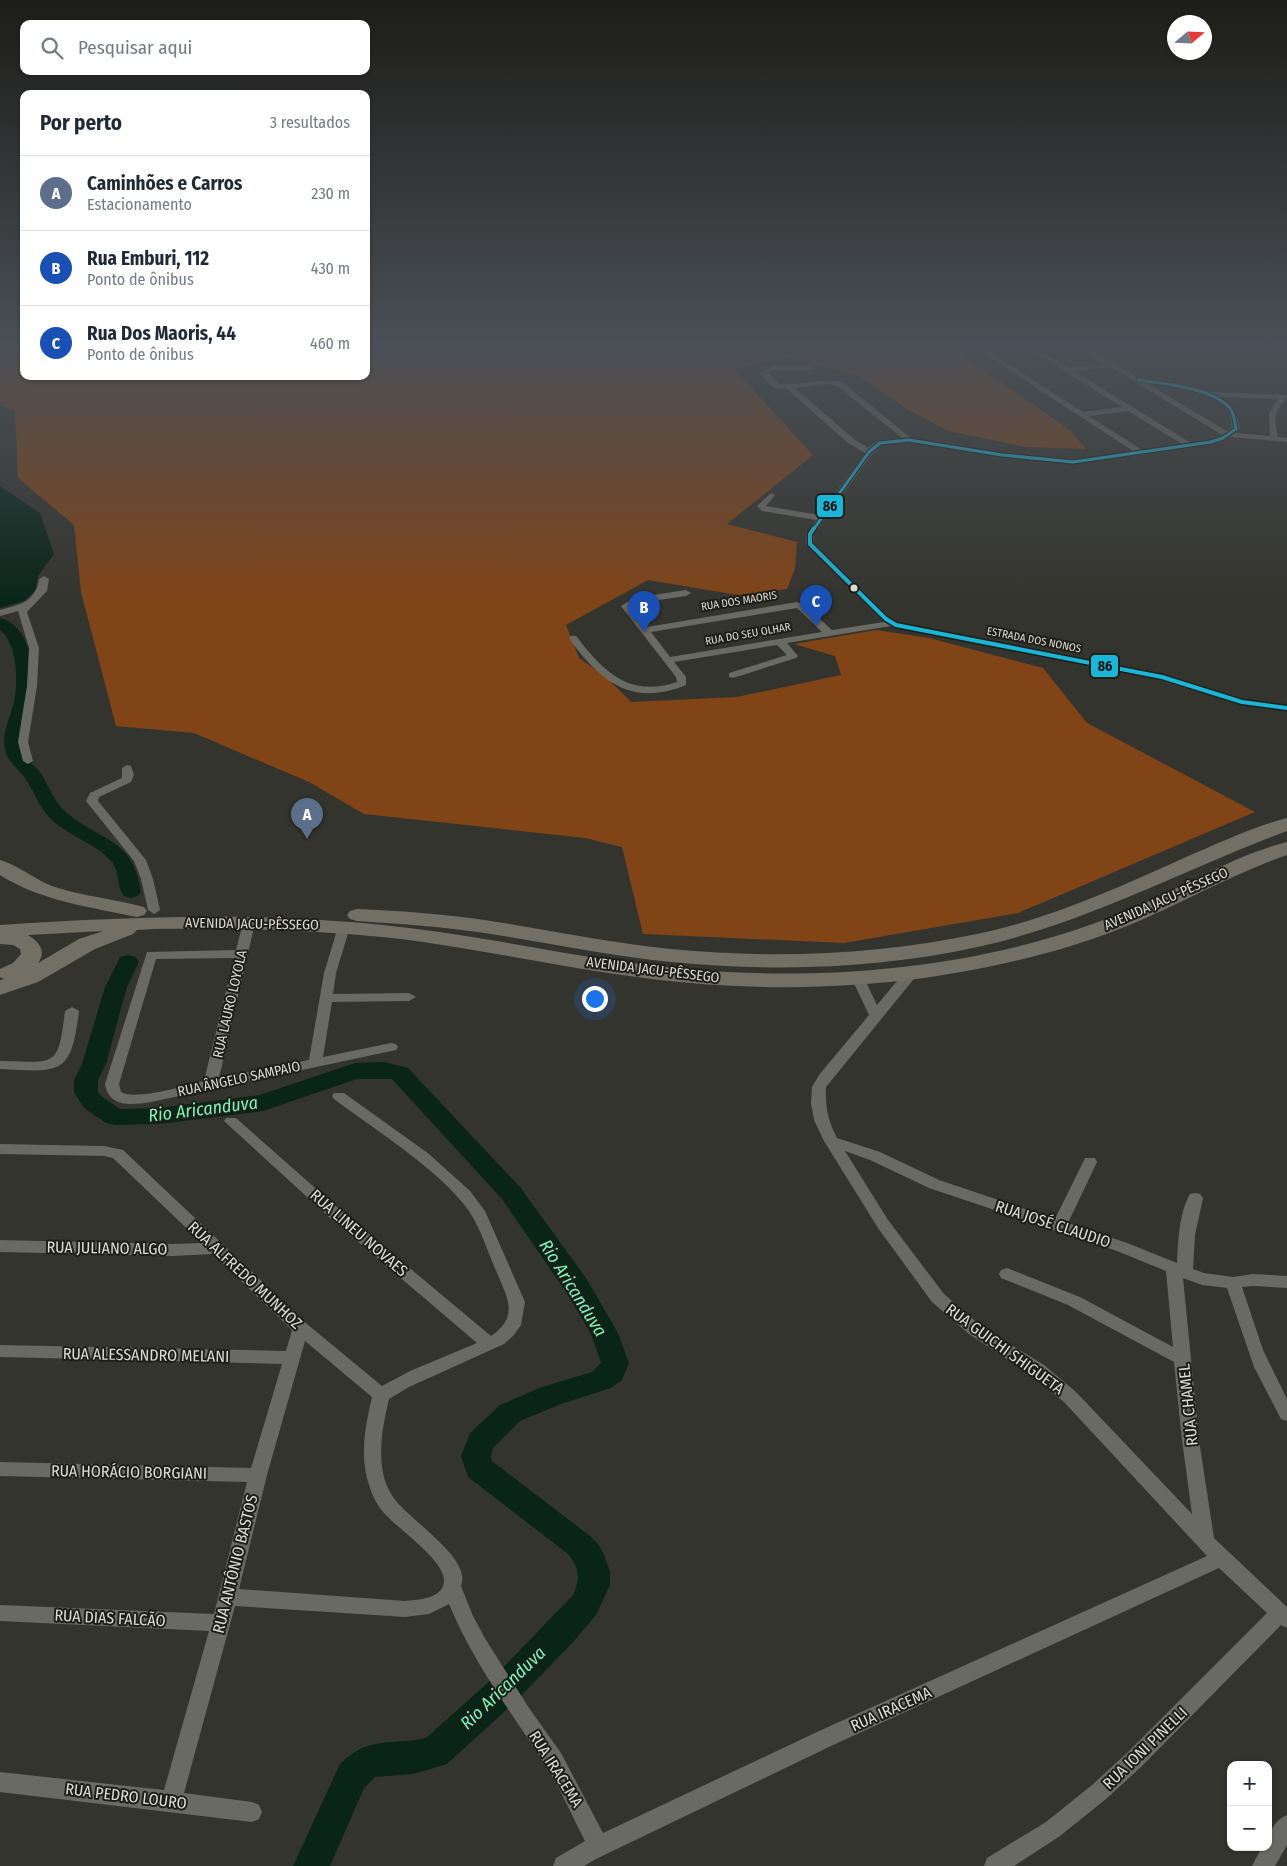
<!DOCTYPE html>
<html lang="pt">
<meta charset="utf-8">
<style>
:root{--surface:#fff;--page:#f2f2f3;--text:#1f2937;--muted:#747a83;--line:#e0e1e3;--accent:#5a5f64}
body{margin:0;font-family:"Fira Sans Condensed",sans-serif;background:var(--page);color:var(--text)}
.controls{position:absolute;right:15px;bottom:15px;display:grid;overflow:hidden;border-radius:10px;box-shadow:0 1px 4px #0004}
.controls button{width:45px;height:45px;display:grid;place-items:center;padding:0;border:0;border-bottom:1px solid var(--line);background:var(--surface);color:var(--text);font:25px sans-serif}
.compass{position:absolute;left:1167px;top:15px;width:45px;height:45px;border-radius:50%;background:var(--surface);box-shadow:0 1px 4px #0004;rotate:71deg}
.you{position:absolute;left:594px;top:998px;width:18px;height:18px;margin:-12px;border:4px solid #fff;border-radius:50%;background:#1a73e8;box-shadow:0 0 0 8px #1a73e833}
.badge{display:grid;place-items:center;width:32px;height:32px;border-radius:50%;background:var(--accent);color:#fff;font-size:16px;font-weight:700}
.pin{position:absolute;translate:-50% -41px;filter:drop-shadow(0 1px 2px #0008)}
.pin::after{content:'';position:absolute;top:26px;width:18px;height:15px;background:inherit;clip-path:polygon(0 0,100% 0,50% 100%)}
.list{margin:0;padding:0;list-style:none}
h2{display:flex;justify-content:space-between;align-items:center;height:65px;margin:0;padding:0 20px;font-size:21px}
h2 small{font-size:16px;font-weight:400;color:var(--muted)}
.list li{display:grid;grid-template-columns:32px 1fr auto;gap:15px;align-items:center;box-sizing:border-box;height:75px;padding:0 20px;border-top:1px solid var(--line)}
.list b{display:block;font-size:19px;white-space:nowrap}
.list p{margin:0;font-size:16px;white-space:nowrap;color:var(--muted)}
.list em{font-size:16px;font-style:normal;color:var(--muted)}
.icon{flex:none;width:28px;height:28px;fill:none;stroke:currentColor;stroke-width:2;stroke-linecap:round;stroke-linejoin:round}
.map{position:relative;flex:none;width:1287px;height:1866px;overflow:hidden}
.search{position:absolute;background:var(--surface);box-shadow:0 1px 4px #0004;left:20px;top:20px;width:350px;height:55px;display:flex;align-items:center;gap:12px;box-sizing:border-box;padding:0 18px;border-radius:10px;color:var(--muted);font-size:19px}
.panel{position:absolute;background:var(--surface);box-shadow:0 1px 4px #0004;left:20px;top:90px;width:350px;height:290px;border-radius:10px}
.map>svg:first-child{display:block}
.forest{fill:#814417}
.water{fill:#092518}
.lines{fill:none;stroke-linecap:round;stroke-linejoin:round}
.river{fill:#092518;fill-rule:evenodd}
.minor{fill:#6a6a65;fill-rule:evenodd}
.trunk{fill:#726f65;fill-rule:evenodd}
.bus-1-far1-casing{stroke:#1e1e18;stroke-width:5.5}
.bus-1-casing{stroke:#1e1e18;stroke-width:7}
.bus-1-far1{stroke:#1ab6d8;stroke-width:3}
.bus-1{stroke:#1ab6d8;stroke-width:4}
.bus-dot{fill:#dcdcd5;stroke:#1e1e18;stroke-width:2}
.labels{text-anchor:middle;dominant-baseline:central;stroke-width:4;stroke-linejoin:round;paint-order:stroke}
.far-street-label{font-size:11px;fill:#dcdcd5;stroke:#1e1e18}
.street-label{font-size:14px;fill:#dcdcd5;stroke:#1e1e18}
.near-street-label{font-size:16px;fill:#dcdcd5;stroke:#1e1e18}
.near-water-label{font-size:18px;font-style:italic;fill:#79f8bb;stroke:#1e1e18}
.line-badge{stroke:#1e1e18;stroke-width:2}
.pale-badge-label{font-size:14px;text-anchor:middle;font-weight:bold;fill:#111}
</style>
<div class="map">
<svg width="1287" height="1866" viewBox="0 0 1287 1866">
<rect width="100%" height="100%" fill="#34342e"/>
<path class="forest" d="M0 345H24V376H366V345H951L963 356 1070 430 1086 449 1026 447 948 431 907 409 857 375 785 357 734 369 813 455 727 524 797 542 795 569 787 589 738 595 648 580 566 625 579 658 606 677 631 702 737 697 841 675 835 656 794 644 876 630 929 638 1043 668 1087 723 1255 812 1018 913 844 943 643 934 622 847 585 838 364 814 309 782 194 733 116 726 81 592 74 525 18 478 15 410 0 406Z"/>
<path class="water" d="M0 486 40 513 54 554 38 576 37 589 24 601 0 608Z"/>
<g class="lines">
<path class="river" d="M0 618C32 626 36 673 32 700 29 717 16 738 25 755 28 762 35 766 40 772 49 786 54 802 67 813 101 842 134 838 141 892L138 896 131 898 124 896C116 886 120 871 111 861 96 844 72 837 54 822 40 810 35 793 25 778 18 769 8 762 5 750 1 734 10 718 14 702 18 682 18 644 0 630Z
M128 955 136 957 139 962 127 987 106 1064 98 1080V1092L101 1096 120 1109 159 1108 260 1095 355 1063 384 1062 408 1068 520 1187 586 1278 618 1333 629 1363 622 1380 611 1388 561 1404 520 1421 493 1448 491 1456 492 1461 590 1536 599 1545 604 1555 610 1571V1585L596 1615 574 1641 516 1701 447 1764 414 1774 375 1777 364 1788 330 1866H293L340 1764C369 1735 390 1746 426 1738L492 1679 573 1595C581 1579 579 1567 568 1554L468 1477 461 1456 470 1433 500 1405 542 1387 592 1372 601 1363 591 1334 566 1292 502 1199 392 1079H357L263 1111 159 1124 115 1125 106 1123 84 1108 74 1092V1080L82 1064 105 987 120 957Z"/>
<path class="minor" d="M971 345H1005L985 349 1083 412 1122 407 1023 345H1031L1068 368 1105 364 1076 345H1084L1138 378 1186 386 1208 392 1287 395C1287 401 1282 402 1279 408 1273 417 1276 427 1278 437L1287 438V442L1230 437 1211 444 1073 464 1002 457 909 442 882 445 872 454 814 534V543L889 617 899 623 1162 674 1243 699 1287 705V711L1242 705 1160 680 891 626 787 643 798 656 796 658 733 678 729 677V673L787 655 777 645 674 662 686 677V685C632 707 601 682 570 640V636H576C604 672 629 698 677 682L676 677 621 606 634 598 686 590 691 593 686 596 637 603 631 607 647 627 797 602 803 604 832 630 884 622 806 544V534L816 520 762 511 757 506 771 493 775 495 766 506 819 515 865 453 848 443 787 389 774 388 759 372 774 366H814L815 368 811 370H775L768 373 779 384C800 386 820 378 842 382L911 438 1002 453 1073 460 1133 451ZM1111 367 1222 435 1210 440 1191 443 1074 371ZM827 384 837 386 902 438 877 441 868 448 854 439 795 388ZM1148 384C1169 387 1213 392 1227 409 1231 414 1231 422 1232 428L1227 431ZM1218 397 1278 399 1269 413 1270 436 1236 433 1240 429C1237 413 1233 404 1218 397ZM1128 411 1182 444 1142 450 1089 416ZM797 608 822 632 670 657 651 632Z
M44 576 49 579 47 591 27 612 39 648 37 686 28 742 33 761 28 764 23 761 18 742 27 686 29 648 18 611 0 616V610C20 604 35 603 39 579Z
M127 765 131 766 134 775 131 782 99 797 98 801 146 860 153 879 160 910 154 914 148 910 141 879 134 861 86 801 90 793 122 778V768Z
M249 919 255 923 219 1078 309 1060 324 973 338 927 344 923 350 927 336 973 333 994 409 993 416 997 409 1001 332 1002 323 1057 391 1043 396 1044 398 1047 396 1050 151 1102C132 1105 109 1108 105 1084L147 952 236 950 243 923ZM234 958 204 1081C187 1085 135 1101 121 1092L119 1084 156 959Z
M912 968 918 972 917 975 826 1087C825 1107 828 1120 837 1138L880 1152 939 1180 1055 1219 1085 1158H1095L1097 1162 1068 1223 1127 1243 1177 1263C1178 1242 1179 1213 1190 1194L1195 1193 1200 1194 1203 1198 1195 1235 1193 1269 1204 1273 1233 1277 1253 1274 1287 1276V1288L1253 1286 1242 1287 1263 1350 1287 1399V1421L1281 1419 1254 1367 1227 1288 1202 1285 1183 1278 1199 1440 1214 1538 1287 1607V1628L1281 1625 1142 1766 1106 1799 1060 1836 1014 1866H984L987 1858 1046 1822 1092 1785 1128 1752 1267 1613 1219 1568 831 1746 596 1859 584 1866H553L556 1858 585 1841C572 1816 561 1790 546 1766 512 1713 473 1663 449 1604L429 1614 405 1617 235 1606 184 1793 252 1802 259 1805 262 1812 259 1819 252 1822 0 1792V1772L164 1790 209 1631 0 1621V1605L214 1614 247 1482 0 1476V1462L251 1468 282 1364 0 1357V1345L286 1351 292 1330 213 1254 173 1256 0 1252V1240L173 1244 202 1243 113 1158 104 1156 0 1154V1144L104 1146 123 1150 307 1324 382 1386 410 1371 477 1343 329 1217 224 1121 226 1118H236L339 1209 491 1336C519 1317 508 1299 497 1273 488 1253 481 1229 469 1211 440 1170 375 1130 334 1099L332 1096 334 1093H344L429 1154 470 1191 485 1211 525 1302 521 1325 514 1335 504 1344 409 1387 389 1399C382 1429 375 1464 390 1492 402 1517 473 1556 461 1586L473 1616 486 1640 529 1708 561 1753 603 1833 817 1732 1207 1556 1064 1402 1032 1375 969 1334 932 1302 878 1228 824 1141 814 1120 811 1103 812 1087 819 1075 869 1015 851 977 852 974H862L877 1005 907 969ZM845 1151 870 1160 929 1188 1117 1251 1166 1271 1173 1347 1080 1297 1007 1268 1001 1270 999 1274 1001 1278 1068 1305 1174 1362 1182 1440 1192 1514 1076 1392 1044 1365 981 1326 944 1294 888 1220ZM305 1341 372 1397C365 1427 359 1458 370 1488 373 1497 378 1507 385 1514 398 1529 446 1561 444 1582 442 1599 417 1600 405 1601L239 1589 267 1475Z
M72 1007 79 1011C71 1076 61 1072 0 1069V1061C56 1062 58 1069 65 1011Z
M1287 1815V1845L1275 1866H1252L1262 1847H1268C1268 1834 1274 1820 1287 1815Z"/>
<path class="trunk" d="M1287 818V831C1184 869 1091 921 982 946 880 969 775 972 671 962 611 956 551 943 491 934 446 927 402 924 357 921L350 919 347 915 350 911 357 909C402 911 446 914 491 921 551 930 611 943 671 949 773 959 876 955 977 934 1050 919 1117 888 1184 858 1217 844 1252 827 1287 818Z
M1287 842V855C1232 874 1181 904 1127 926 1063 952 993 968 924 978 834 990 742 990 651 979 570 969 490 951 409 940 324 930 239 928 153 929L137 930 133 934 95 949 38 982 0 995V980L4 979 0 977V969L13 963 21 954 20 949 13 945 0 944V925C136 916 273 911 409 928 478 936 547 951 617 961 709 974 801 978 893 968 976 960 1059 940 1136 907 1186 886 1234 855 1287 842ZM103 931 79 939 38 963C47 951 39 942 28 935Z
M0 860C18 865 34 879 52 886 82 896 114 899 144 907L147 911 144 915 137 917C90 907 41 901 0 875Z"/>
<defs>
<path id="bus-1-far1" d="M813 530 869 452 880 443 909 440 1002 455 1073 462 1211 442 1223 438 1236 429C1235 422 1234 412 1229 407 1209 387 1164 384 1138 380"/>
<path id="bus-1" d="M814 528 810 534V544L886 619 896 625 1162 677 1242 702 1287 708"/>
</defs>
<use href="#bus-1-far1" class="bus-1-far1-casing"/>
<use href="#bus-1" class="bus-1-casing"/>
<use href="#bus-1-far1" class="bus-1-far1"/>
<use href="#bus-1" class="bus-1"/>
</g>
<linearGradient id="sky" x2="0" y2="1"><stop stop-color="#1d1d19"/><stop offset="0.57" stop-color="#4a5057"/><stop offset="1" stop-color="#4a5057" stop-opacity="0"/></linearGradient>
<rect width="1287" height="606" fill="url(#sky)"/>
<circle class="bus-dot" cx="854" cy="588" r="4.5"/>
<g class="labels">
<g class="far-street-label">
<text transform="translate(739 601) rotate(-9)">RUA DOS MAORIS</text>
<text transform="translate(748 634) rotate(-10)">RUA DO SEU OLHAR</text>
<text transform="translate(1034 640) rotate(11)">ESTRADA DOS NONOS</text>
</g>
<g class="street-label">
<text transform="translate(1166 899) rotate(-24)">AVENIDA JACU-PÊSSEGO</text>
<text transform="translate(252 924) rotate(1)">AVENIDA JACU-PÊSSEGO</text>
<text transform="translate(653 970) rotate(7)">AVENIDA JACU-PÊSSEGO</text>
<text transform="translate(230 1004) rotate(-77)">RUA LAURO LOYOLA</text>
<text transform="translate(239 1079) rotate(-12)">RUA ÂNGELO SAMPAIO</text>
</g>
<g class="near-street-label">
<text transform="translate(1053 1224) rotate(18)">RUA JOSÉ CLAUDIO</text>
<text transform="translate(359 1233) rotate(41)">RUA LINEU NOVAES</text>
<text transform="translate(107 1248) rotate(1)">RUA JULIANO ALGO</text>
<text transform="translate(245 1275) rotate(43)">RUA ALFREDO MUNHOZ</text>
<text transform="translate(1005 1349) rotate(36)">RUA GUICHI SHIGUETA</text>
<text transform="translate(146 1355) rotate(1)">RUA ALESSANDRO MELANI</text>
<text transform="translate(1188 1405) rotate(-96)">RUA CHAMEL</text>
<text transform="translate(129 1472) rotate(1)">RUA HORÁCIO BORGIANI</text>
<text transform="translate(235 1564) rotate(-76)">RUA ANTÔNIO BASTOS</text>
<text transform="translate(110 1618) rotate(3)">RUA DIAS FALCÃO</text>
<text transform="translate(891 1709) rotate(-24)">RUA IRACEMA</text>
<text transform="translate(1145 1748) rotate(-44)">RUA IONI PINELLI</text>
<text transform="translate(556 1769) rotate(58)">RUA IRACEMA</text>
<text transform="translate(126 1796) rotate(7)">RUA PEDRO LOURO</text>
</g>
<g class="near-water-label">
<text transform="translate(203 1109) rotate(-7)">Rio Aricanduva</text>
<text transform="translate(573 1288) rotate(58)">Rio Aricanduva</text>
<text transform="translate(503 1688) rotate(-44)">Rio Aricanduva</text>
</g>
</g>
<g class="line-badge">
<rect x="816" y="494" width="28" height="24" rx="5" fill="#1ab6d8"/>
<rect x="1090" y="654" width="29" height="24" rx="5" fill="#1ab6d8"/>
</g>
<g class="pale-badge-label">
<text x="830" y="511">86</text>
<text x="1105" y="671">86</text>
</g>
</svg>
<div class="controls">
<button>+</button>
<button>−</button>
</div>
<svg class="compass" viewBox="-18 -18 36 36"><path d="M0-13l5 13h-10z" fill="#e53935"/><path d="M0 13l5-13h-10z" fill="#747a83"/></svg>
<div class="you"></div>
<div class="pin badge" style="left:307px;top:839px;background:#5c6f8a">A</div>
<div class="pin badge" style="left:644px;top:632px;background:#1a4fb4">B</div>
<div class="pin badge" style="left:816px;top:626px;background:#1a4fb4">C</div>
<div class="search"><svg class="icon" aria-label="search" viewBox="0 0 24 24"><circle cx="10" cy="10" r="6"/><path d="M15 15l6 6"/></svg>Pesquisar aqui</div>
<section class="panel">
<h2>Por perto<small>3 resultados</small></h2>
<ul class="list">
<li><span class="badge" style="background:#5c6f8a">A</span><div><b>Caminhões e Carros</b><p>Estacionamento</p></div><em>230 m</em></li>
<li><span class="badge" style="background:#1a4fb4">B</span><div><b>Rua Emburi, 112</b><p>Ponto de ônibus</p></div><em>430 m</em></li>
<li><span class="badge" style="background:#1a4fb4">C</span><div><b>Rua Dos Maoris, 44</b><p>Ponto de ônibus</p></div><em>460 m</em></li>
</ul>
</section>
</div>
